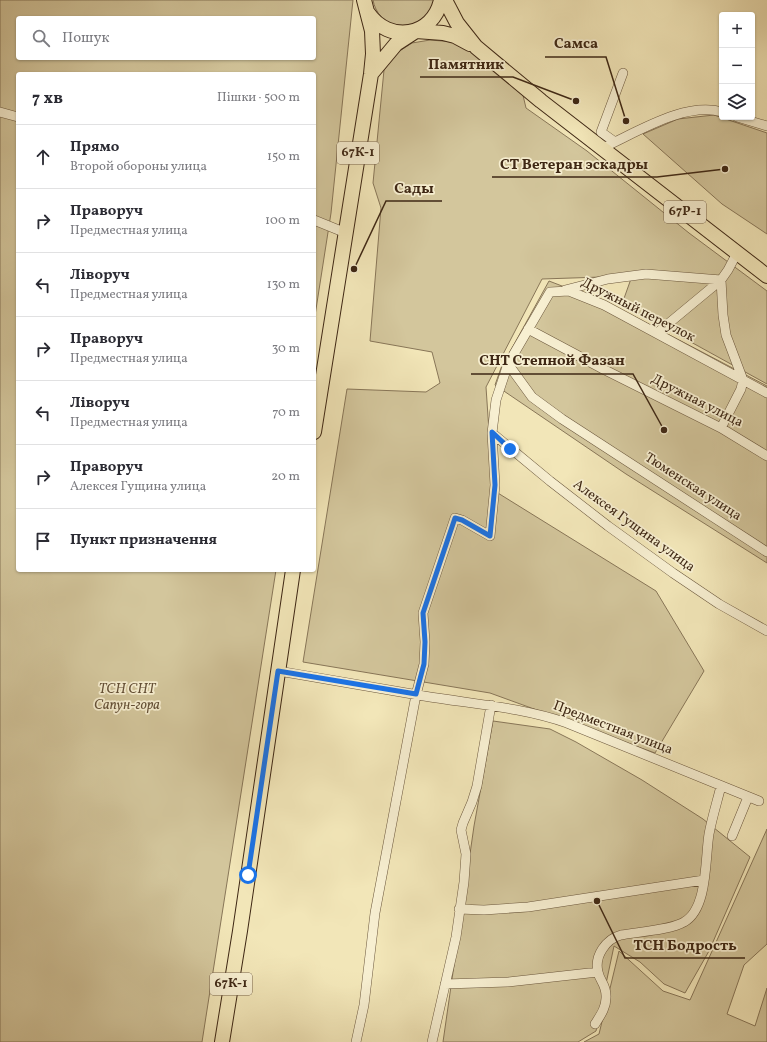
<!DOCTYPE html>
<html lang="uk">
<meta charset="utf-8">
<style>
:root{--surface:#fff;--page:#f7f7f7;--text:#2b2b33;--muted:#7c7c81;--line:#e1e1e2}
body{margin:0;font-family:Vollkorn,serif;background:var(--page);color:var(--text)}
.controls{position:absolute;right:12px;top:12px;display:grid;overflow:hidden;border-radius:4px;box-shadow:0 1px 3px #0004}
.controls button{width:36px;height:36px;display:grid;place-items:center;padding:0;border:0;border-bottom:1px solid var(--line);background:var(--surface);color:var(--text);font:20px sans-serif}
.stop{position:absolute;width:12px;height:12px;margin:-9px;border:3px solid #1a73e8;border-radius:50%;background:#fff}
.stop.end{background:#1a73e8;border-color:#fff;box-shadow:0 1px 4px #0008}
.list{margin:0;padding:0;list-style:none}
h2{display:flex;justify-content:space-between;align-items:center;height:52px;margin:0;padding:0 16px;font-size:17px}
h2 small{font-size:13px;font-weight:400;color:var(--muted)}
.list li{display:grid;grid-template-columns:26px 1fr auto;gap:12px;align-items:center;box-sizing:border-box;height:64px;padding:0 16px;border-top:1px solid var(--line)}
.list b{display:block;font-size:15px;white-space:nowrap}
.list p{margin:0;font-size:13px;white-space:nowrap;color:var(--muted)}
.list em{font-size:13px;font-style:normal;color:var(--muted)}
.icon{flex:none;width:22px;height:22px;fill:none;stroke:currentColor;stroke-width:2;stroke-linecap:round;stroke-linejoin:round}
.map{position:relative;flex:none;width:767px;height:1042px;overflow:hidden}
.search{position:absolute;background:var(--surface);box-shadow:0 1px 3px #0004;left:16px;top:16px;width:300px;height:44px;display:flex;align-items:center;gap:10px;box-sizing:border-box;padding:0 14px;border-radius:4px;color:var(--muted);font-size:15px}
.panel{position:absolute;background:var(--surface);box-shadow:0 1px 3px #0004;left:16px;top:72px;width:300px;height:500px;border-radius:4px}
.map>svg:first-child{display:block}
.green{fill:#d3c69c;stroke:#887658;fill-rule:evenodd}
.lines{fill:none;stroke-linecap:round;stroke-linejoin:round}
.street-casing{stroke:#6b573d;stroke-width:10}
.primary-casing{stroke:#3e2714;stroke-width:16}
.street{stroke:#f7efd1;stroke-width:9}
.primary{stroke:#f2e6b8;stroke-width:14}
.route{stroke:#1a73e8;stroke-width:5}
.labels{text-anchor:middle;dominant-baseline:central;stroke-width:3.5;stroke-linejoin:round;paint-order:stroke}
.shield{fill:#f7efd1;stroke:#76634d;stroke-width:1}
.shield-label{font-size:13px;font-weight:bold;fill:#3e2714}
.street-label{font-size:14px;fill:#3e2714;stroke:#f7efd1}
.park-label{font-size:14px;font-style:italic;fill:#634f36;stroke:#f7efd1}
.leader{fill:none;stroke:#3e2714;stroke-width:1.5}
.callout-dot{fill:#3e2714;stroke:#f7efd1;stroke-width:1.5}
.callout-label{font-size:15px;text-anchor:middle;font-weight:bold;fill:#3e2714;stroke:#f7efd1;stroke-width:3.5;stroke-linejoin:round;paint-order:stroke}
</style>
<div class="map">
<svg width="767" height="1042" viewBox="0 0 767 1042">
<rect width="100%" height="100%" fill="#f2e6b8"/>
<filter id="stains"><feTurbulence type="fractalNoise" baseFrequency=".005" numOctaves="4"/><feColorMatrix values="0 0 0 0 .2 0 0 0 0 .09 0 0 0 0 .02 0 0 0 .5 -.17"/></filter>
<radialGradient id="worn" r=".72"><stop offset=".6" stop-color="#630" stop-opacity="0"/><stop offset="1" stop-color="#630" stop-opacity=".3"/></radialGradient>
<path class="green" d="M0 0H353L331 213 314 322V74H18V570H276L202 1042H0ZM18 18H314V58H18Z
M373 0H438L420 24C414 25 404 28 398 27 385 25 375 12 373 0Z
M430 40 454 42 470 49 522 91 526 108 587 151 689 233 767 291V384L622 304 632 276 542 279 486 387 493 490 656 591 704 671 655 753 490 693 303 662 347 389 426 392 440 383 432 352 370 341 381 208 373 183 384 70 395 54 412 43Z
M714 115 767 133V234L722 204 643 134 678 119Z
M549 281 614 306 767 386V563L626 474 495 385 501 368Z
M493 721 550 729 576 742 642 780 703 819 750 857 709 951 685 993 664 984 640 962 614 946 596 1031 578 1042H443L474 826Z
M767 829V944L744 965 727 1014 755 1026 767 988V1042H584L599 1034 619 951 663 991 690 1000Z"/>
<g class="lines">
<defs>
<path id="street" d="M0 112 18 117
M737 117 767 126
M615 142 601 132 623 73
M602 148C636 133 685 101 722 112
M314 220 346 233
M565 290 608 279 646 274 721 280 723 315 726 335 743 380 741 389 721 428
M528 329 605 370 721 428 767 456
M657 333 721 280 728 270 737 253
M508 364 532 397 562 419 767 552
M492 433 550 481 608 526 673 573 719 604 767 631
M278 671C327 679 376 688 424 696 472 704 521 707 567 723L759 801
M732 836 748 797
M459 909 484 910 528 907 704 880
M445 984 508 982 598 972
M595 1024C600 1016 606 1008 606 998 607 985 600 982 598 972 594 956 606 939 621 935 637 932 671 930 684 922 708 909 705 858 709 834 712 818 717 802 721 786
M356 1042 364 1005 375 913 416 695 424 664 425 642 423 613 455 518 462 520 490 536 495 485 492 433 496 400 508 364 550 292 569 291 604 305 767 393
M432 1042 456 937 464 882 466 854 461 830 463 823 472 802 477 786 491 705"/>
<path id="primary" d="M445 0 457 23 476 47 541 101 767 276
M368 13C389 44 433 37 441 0
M371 74 396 44 416 31 443 33 455 36 470 44
M314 432 371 74 373 54 372 31 364 0
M222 1042 240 931 293 570"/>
</defs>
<use href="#street" class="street-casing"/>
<use href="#primary" class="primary-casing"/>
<use href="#street" class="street"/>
<use href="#primary" class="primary"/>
</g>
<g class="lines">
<path class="route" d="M248 875 278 671 416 694 424 664 425 642 423 613 455 518 462 520 490 536 495 485 492 432 510 449"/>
</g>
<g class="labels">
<g class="shield">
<rect x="337" y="142" width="42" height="22" rx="3"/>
<rect x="664" y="201" width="42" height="22" rx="3"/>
<rect x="210" y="973" width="42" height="22" rx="3"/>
</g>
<g class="shield-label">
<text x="358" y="153">67К-1</text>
<text x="685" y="212">67Р-1</text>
<text x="231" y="984">67К-1</text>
</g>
<g class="street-label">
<text transform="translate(638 310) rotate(27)">Дружный переулок</text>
<text transform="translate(697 401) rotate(27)">Дружная улица</text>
<text transform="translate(693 487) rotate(33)">Тюменская улица</text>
<text transform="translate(634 526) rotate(36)">Алексея Гущина улица</text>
<text transform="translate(613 728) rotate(21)">Предместная улица</text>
</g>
<g class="park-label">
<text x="127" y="689">ТСН СНТ<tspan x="127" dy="16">Сапун-гора</tspan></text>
</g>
</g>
<path class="leader" d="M626 121L606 57H545M576 101L513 77H420M725 169L657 177H492M354 269L386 201H442M664 430L633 374H471M597 901L625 958H745"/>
<g class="callout-dot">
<circle cx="626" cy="121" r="4"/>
<circle cx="576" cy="101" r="4"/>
<circle cx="725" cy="169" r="4"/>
<circle cx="354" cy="269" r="4"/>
<circle cx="664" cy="430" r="4"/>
<circle cx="597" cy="901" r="4"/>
</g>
<g class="callout-label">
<text x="576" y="48">Самса</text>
<text x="466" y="69">Памятник</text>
<text x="574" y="169">СТ Ветеран эскадры</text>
<text x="414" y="193">Сады</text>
<text x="552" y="365">СНТ Степной Фазан</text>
<text x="685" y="950">ТСН Бодрость</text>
</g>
<rect width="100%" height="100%" filter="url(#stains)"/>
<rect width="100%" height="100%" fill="url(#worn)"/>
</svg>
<div class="controls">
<button>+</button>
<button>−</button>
<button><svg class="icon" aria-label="layers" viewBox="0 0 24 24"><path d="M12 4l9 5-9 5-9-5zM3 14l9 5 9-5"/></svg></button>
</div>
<div class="stop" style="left:248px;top:875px"></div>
<div class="stop end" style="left:510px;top:449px"></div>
<div class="search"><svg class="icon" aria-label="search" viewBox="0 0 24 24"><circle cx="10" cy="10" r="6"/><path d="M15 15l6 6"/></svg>Пошук</div>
<section class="panel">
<h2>7 хв<small>Пішки · 500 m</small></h2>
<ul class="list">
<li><svg class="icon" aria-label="ahead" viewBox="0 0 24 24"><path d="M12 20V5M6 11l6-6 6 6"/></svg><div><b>Прямо</b><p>Второй обороны улица</p></div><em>150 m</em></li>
<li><svg class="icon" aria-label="right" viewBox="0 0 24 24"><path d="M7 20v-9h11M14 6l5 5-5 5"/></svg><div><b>Праворуч</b><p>Предместная улица</p></div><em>100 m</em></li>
<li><svg class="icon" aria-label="left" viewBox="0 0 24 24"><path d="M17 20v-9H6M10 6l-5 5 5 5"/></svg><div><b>Ліворуч</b><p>Предместная улица</p></div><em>130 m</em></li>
<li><svg class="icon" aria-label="right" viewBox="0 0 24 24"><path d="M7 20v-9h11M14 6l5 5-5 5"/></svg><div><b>Праворуч</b><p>Предместная улица</p></div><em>30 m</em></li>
<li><svg class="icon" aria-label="left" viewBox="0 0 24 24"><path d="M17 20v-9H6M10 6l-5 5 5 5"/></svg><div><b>Ліворуч</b><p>Предместная улица</p></div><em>70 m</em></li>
<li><svg class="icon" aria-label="right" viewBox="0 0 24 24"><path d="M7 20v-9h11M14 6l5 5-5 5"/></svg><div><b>Праворуч</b><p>Алексея Гущина улица</p></div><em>20 m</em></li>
<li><svg class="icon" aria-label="arrive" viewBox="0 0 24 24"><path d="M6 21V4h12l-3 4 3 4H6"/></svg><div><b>Пункт призначення</b></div></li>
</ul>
</section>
</div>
